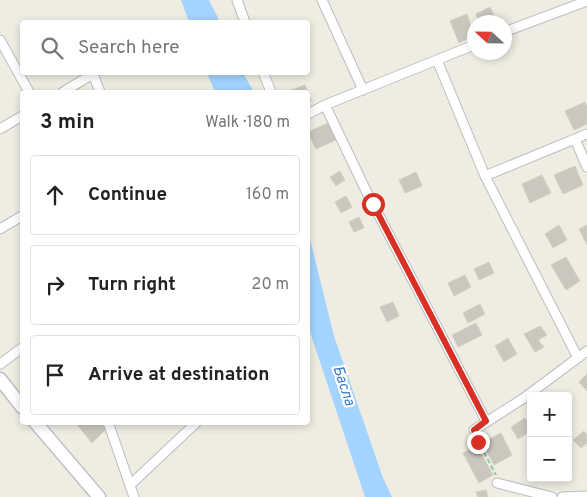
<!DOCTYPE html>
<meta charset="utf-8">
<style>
:root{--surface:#fff;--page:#f2f2f2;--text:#222;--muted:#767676;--line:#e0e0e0}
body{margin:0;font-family:Overpass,sans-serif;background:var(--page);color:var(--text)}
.controls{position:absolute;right:15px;bottom:15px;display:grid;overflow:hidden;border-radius:5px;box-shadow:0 2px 8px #0003}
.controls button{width:45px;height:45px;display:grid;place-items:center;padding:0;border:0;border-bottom:1px solid var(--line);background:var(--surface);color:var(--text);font:25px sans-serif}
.compass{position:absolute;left:467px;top:15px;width:45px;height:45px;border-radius:50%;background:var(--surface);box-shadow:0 2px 8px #0003;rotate:292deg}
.stop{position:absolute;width:15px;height:15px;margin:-11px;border:4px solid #d93025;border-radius:50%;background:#fff}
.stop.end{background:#d93025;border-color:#fff;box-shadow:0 1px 5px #0008}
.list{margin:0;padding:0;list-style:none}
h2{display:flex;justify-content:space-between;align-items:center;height:65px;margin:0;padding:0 20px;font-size:21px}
h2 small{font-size:16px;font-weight:400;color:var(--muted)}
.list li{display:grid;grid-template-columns:32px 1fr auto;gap:15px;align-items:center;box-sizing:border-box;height:80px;margin:0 10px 10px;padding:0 10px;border:1px solid var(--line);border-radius:5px}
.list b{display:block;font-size:19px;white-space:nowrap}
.list em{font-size:16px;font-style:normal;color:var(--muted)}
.icon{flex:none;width:28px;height:28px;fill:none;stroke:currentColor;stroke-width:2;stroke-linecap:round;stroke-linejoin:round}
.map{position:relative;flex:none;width:587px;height:497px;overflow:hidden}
.search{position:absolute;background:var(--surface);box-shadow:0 2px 8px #0003;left:20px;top:20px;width:290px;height:55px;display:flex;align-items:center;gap:12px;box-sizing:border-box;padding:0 18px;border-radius:5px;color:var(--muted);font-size:19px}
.panel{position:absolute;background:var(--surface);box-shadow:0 2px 8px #0003;left:20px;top:90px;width:290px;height:335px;border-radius:5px}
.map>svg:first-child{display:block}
.water{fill:#a3d3ff}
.building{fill:#cac7bf;stroke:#d5cfc0}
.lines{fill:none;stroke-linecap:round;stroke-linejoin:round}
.street-casing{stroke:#babdc3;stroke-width:11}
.secondary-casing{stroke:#bbbfc6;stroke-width:15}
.path{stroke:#93c9a5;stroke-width:2;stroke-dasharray:5 2.5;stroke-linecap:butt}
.street{stroke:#fff;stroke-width:9}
.secondary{stroke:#fff;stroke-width:12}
.route{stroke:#d93025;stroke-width:6}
.labels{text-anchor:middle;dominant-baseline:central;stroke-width:4.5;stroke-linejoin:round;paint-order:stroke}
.water-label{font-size:15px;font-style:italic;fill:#3777c6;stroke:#fff}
</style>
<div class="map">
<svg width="587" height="497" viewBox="0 0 587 497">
<rect width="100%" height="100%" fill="#efede2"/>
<path class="water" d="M181 0H209L220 22H189Z
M207 73H243L254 92H215Z
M308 231 334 336 383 478 392 497H365L311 335 308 317Z"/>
<path class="building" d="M490 7 497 22H479L476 14Z
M467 14 474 36 459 43 450 21Z
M305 85 311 101 308 102V92H286Z
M585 102 587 106V124L574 130 565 111Z
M328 123 336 140 316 149 308 132Z
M575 166 583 185 563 194 554 175Z
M340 171 345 180 336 186 330 177Z
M416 172 422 186 405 193 399 180Z
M542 175 551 193 530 203 522 184Z
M346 196 352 207 341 213 335 202Z
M359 217 364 228 354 232 349 222Z
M559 225 567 240 553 248 545 234Z
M587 225V245L579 229Z
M566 257 580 281 566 290 551 265Z
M489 262 494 273 479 280 474 269Z
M465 275 471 287 454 296 448 283Z
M393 302 399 316 387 322 380 307Z
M480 304 485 314 468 323 463 313Z
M476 323 482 335 458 347 452 335Z
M540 326 547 335 538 340 544 347 535 352 524 334Z
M508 338 517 354 504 362 495 346Z
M587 374V391L579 382Z
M525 418 531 427V431L518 439 511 427Z
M75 422H100L106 429 92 443Z
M584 431 587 435V443L581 448 573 440Z
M501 433 512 455 494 465 482 443Z
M477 446 493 475 479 483 463 453Z
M486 490 488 497H478L476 492Z"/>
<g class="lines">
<defs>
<path id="street" d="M237 0 245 22
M322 0 363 90
M504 32 587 1
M0 40 29 92
M437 60 485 176 578 358
M263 72 271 92
M93 74 100 92
M63 92 96 72
M325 105 371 201
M308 114 325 105 474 45
M0 129 22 116
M575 139 587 167
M485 176 587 134
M373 204 486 421
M0 229 22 216
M0 364 22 348
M108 422 134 497
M474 430 524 398 587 351
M497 483 552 497
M130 485 197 422
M562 497 587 496"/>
<path id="secondary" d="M0 379 22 407
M35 422 99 497"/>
</defs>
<use href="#street" class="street-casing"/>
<use href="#secondary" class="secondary-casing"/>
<path class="path" d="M477 439 496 475"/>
<use href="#street" class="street"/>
<use href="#secondary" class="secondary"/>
</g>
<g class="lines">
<path class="route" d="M373 204 486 421 474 430 478 442"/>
</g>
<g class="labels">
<g class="water-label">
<text transform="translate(343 386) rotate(72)">Басла</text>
</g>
</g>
</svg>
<div class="controls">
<button>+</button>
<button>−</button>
</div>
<svg class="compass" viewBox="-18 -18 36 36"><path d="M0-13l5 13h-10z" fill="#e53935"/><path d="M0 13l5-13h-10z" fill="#767676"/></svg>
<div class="stop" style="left:373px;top:204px"></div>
<div class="stop end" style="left:478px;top:442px"></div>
<div class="search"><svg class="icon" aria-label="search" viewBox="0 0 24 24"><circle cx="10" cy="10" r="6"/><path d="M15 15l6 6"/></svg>Search here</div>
<section class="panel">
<h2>3 min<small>Walk · 180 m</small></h2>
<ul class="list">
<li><svg class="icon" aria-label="ahead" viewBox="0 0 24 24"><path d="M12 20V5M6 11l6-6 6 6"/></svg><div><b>Continue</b></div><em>160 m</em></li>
<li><svg class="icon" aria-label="right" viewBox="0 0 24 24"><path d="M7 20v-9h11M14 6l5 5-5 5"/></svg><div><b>Turn right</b></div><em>20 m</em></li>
<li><svg class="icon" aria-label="arrive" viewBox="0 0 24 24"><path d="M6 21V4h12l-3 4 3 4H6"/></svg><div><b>Arrive at destination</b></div></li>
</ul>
</section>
</div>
